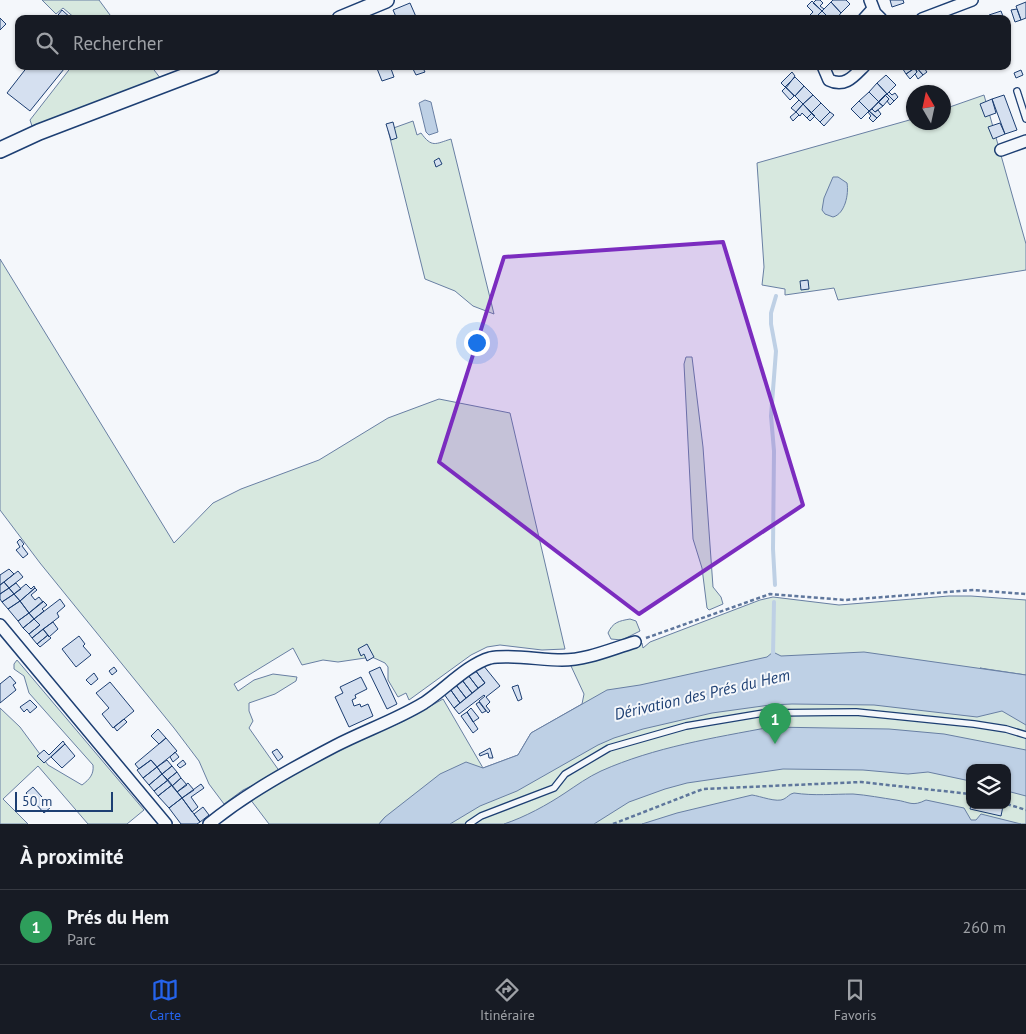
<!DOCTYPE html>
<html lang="fr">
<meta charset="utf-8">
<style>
:root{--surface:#171b24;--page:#242831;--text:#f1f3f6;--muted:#9ea1a6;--line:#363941;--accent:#2563eb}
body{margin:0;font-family:"PT Sans",sans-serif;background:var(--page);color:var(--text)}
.controls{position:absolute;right:15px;bottom:15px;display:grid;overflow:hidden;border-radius:10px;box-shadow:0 1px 4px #0004}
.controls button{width:45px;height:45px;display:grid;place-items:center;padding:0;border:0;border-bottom:1px solid var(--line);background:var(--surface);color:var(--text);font:25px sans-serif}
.compass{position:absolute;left:906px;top:85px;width:45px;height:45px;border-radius:50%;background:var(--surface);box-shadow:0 1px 4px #0004;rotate:351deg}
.scale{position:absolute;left:15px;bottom:12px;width:98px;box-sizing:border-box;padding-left:5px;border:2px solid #1d3f73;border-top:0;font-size:14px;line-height:18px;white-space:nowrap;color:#1d3f73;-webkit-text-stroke:4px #f4f7fb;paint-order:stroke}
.you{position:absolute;left:476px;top:342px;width:18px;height:18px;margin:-12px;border:4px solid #fff;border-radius:50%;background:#1a73e8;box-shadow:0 0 0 8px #1a73e833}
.badge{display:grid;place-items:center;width:32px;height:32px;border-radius:50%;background:var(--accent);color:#fff;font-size:16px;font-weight:700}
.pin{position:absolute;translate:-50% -41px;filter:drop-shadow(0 1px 2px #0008)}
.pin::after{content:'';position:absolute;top:26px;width:18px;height:15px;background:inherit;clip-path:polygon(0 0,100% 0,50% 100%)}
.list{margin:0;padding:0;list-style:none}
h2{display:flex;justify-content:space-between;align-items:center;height:65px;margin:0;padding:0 20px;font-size:21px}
h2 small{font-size:16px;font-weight:400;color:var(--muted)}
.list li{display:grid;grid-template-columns:32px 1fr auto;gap:15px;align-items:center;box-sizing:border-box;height:75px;padding:0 20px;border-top:1px solid var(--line)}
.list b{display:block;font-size:19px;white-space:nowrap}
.list p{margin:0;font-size:16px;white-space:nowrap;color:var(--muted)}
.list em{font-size:16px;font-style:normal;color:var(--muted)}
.icon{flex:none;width:28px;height:28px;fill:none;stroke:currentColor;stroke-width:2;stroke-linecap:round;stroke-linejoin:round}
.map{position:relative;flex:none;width:1026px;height:824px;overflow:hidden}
.search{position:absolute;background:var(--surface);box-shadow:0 1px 4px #0004;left:15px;right:15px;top:15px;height:55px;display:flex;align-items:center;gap:12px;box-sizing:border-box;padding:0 18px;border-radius:10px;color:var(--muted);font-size:19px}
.sheet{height:140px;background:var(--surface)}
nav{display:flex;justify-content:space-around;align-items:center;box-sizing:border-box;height:70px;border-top:1px solid var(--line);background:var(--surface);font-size:14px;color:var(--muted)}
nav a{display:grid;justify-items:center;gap:2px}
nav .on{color:var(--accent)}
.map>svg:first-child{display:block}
.green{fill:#d7e8df;stroke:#687fa3;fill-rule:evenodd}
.water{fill:#bed0e5;stroke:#687fa3}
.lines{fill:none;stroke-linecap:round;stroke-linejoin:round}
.stream{stroke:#bed0e5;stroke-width:4}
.building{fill:#d5e0f0;stroke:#1d3f73}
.service-casing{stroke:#1d3f73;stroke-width:8}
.minor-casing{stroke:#1d3f73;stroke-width:14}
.tertiary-casing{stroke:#1d3f73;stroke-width:18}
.path{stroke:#5e769c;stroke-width:2.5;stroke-dasharray:4 2.5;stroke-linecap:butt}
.service{stroke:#f4f7fb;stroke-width:5.5}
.minor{stroke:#f4f7fb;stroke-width:11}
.tertiary{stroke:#f4f7fb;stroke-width:15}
.marked{fill:#7b2cbf;fill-opacity:0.2;stroke:#7b2cbf;stroke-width:4;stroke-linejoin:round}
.labels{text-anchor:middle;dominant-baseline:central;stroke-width:4;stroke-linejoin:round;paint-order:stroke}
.water-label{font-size:16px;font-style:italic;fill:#1d3f73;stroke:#f4f7fb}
</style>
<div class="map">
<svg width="1026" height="824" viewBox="0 0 1026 824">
<rect width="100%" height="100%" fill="#f4f7fb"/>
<path class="green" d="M42 0H99L113 19H76L63 8 56 14Z
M72 66H151L161 79 32 126 30 120Z
M984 95 1026 244V270L838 300 834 288 785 295V289L762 285 764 267 757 163 913 119 914 122H944V109Z
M413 121 417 135 421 133C432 148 435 144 451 139L494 314 473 306 455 291 425 279 388 130Z
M0 259 174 543 213 503 241 489 319 460 388 418 439 399 510 413 565 649 542 650 500 645 487 647 471 655 409 700 406 693 398 697 388 680V667L385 663 372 657 338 662 323 660 302 665 293 648 234 684 238 691 254 680 273 674 297 677 296 681 275 694 249 703V711L253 721 249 728 280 772 243 790 224 804 209 784 199 761 174 728 40 563 0 510Z
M686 357H692L703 447 713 587 721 597 723 604 709 610 707 608 702 568 693 539 684 364Z
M949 596H971L1026 600V675L980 668 1026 679V824H381L385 817 379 824H269L250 799 338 750 404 721 443 699 483 768 518 755 531 733 582 704 584 694 571 666 642 643 643 648 650 642 760 600 773 597 839 605ZM970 768H1007V805H970Z
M630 619 636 621 640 631 622 640 611 639 608 633C613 622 619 621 630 619Z
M17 660 144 810 127 824H88L38 766 3 799 28 824H0V708L20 727 48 765 82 785C90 779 94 774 93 765L29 693 24 676 14 669V664Z"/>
<path class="water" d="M425 100 431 102 438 132 429 135 426 132 419 103Z
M833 177H838L847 183C849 194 845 214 833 217L825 214 822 210 824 198Z
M773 652 781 656 864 652 1026 675V725L1002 711 977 717 874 705 792 704 770 705 712 713 643 729 614 738 598 745 517 791 480 806 450 824H379L385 817 440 774 466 762 483 768 518 755 531 733 607 690 640 685 767 657Z
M771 727 889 729 944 734 1021 749 1026 750V796L1007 791V768H970V781L928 772 908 774 863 770 783 769 687 783 665 789 629 802 594 824H504C525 817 547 805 565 793 577 785 588 777 601 771 655 747 713 738 771 727Z
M794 793C814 796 833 794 853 794 867 795 882 798 896 800 910 802 912 807 926 800L964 808 971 820H976L981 814 1021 824H642L677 813 752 795C760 796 777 803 784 799 788 797 789 794 794 793Z"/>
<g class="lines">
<path class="stream" d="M775 585 773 549 774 451 771 416 776 351 771 324V313L776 296
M773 655 774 602"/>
</g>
<path class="building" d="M816 0H820L823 3 820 6 824 9 822 11 813 3Z
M833 0H846L850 4 841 13 831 2Z
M890 0H903L904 3 892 7Z
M812 1 822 11 814 19 809 16 813 12 807 6Z
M831 2 841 13 836 19H830L822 11Z
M1026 2V18L1021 20 1016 6Z
M410 3 417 19H397L393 10Z
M1017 9 1021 20 1015 22 1011 10Z
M62 10 72 19H55Z
M822 11 830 19H814Z
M1001 11 1004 19H990L989 15Z
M0 18 6 24 0 30Z
M28 66H62L64 69 30 111 7 93Z
M376 66H390L394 77 382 81Z
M414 66H422L425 72 416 75 412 67Z
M901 66H916V67L906 74Z
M920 66 922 69 924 68 927 72 923 75 916 67Z
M916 67 923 75 918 79 915 74 917 72 915 68Z
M915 68 917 72 910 79 906 74Z
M1021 70 1023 75 1016 78 1014 73Z
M792 72 795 76 786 88 781 83Z
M886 75 896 85 887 94 877 83Z
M795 77 804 86 795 96 785 87Z
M877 83 887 94 879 102 869 92Z
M804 86 813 95 803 104 795 96Z
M786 87 794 96 790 100 782 91Z
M869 92 879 102 869 111 859 101Z
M889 92 892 95 895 93 898 97 894 101 887 94Z
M887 94 894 101 890 105 887 101 889 99 885 95Z
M813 95 821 103 811 113 803 104Z
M885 95 889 99 883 106 878 102Z
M1004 95 1017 130 1005 134 992 99Z
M992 99 996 113 985 117 980 104Z
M799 100 803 104 796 112 791 108Z
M859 101 869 111 861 119 851 109Z
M878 102 883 106 875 112 872 109Z
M821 103 830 112 820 122 811 113Z
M803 104 812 113 807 118 802 113 800 116 796 112Z
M872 109 875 112 878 110 881 114 877 118 869 111Z
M869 111 877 118 873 122 869 118 871 116 868 112Z
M796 112 799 115 793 121 790 117Z
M830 112 834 115 824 126 820 122Z
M812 113 815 116 810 121 807 118Z
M393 122 397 138 391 140 386 124Z
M1000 123 1005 134 993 139 988 127Z
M439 158 442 164 436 167 434 161Z
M808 280 809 289 801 290 800 281Z
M20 539 24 544 22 546 28 554 23 558 16 550 20 547 17 542Z
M9 569 14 574 0 585V575Z
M18 571 23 577 9 588 4 582Z
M4 582 9 588 0 594V585Z
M16 583 21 589 14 594 9 588Z
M26 584 31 589 34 586 35 588 20 601 14 594Z
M9 588 14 594 2 602 0 599V594Z
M35 588 37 590 31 595 35 600 39 597 43 602 29 613 20 601Z
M14 594 20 601 8 609 2 602Z
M60 599 65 606 57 613 59 617 32 638 29 634 40 625 34 619Z
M20 601 29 613 18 621 8 609Z
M43 601 47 605 42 609 44 611 34 619 29 613Z
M29 613 34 619 23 628 18 621Z
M34 619 40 625 29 634 23 628Z
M53 622 58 629 49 637 43 629Z
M43 629 48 635 37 644 32 638Z
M48 635 51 638 40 647 37 644Z
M79 636 85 644 83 646 91 655 76 667 62 649Z
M367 644 374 657 367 661 364 654 361 656 358 649Z
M483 665 500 686 486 697 490 702 486 706 490 711 488 713 479 701 485 696 484 695 459 714 454 708 485 683 475 670Z
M114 667 117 671 112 675 109 671Z
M380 667 397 704 387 709 369 672Z
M475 670 485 683 478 688 468 675Z
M94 673 98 679 91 685 86 680Z
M468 675 478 688 472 693 462 680Z
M10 676 16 683 13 685 16 690 0 703V684Z
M361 677 367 689 355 695 356 698 352 700 354 706 360 704 361 707 368 704 373 716 349 727 335 697 343 693 340 687Z
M462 680 472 693 466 698 456 685Z
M110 682 134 711 113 728 102 714 109 708 96 693Z
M456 685 466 698 460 703 450 689Z
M518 685 522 699 518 701 512 687Z
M450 689 460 703 454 708 444 694Z
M30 700 37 707 30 713 27 709 24 712 20 707Z
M479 702 486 711 482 713 476 704Z
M471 708 479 718 473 722 467 712Z
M467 712 478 729 473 733 461 716Z
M124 719 127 722 117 731 114 727Z
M158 729 166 738 159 744 151 736Z
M166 738 177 751 157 767 151 760 139 769 135 764Z
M63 741 65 744 44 763 37 756 44 750 49 755Z
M65 744 75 756 62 768 51 757Z
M490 748 493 758H489L488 753 480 756 479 754Z
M277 749 283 757 278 761 272 752Z
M175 752 179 757 173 762 170 757Z
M151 760 157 767 143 778 137 770Z
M167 760 172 766 162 774 157 767Z
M183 760 186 764 180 768 177 765Z
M172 766 177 772 167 780 162 774Z
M157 767 162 774 149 785 143 778Z
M177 772 181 778 172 786 167 780Z
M162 774 168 780 154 791 149 785Z
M181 778 187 785 177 792 172 786Z
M168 780 172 785 158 796 154 791Z
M188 783 194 790 182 798 177 792Z
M201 784 204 788 191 797 198 807 192 812 182 798Z
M172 785 182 798 169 808 158 796Z
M33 787 51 807 44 813 26 793Z
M182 798 200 822 197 824H181L169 808Z
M971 805H1001L1003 806 1001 816 970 809Z
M203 807 209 815 200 822 194 814Z"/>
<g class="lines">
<defs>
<path id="service" d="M1017 91 1026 119
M469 824 481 816 554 788 565 774 609 748 686 726 764 713 856 712 974 724 1006 729 1026 735"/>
<path id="minor" d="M870 0 875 13 881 19
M864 19 873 9
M922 19 972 0
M823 66 829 80C845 88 854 76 864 66
M1001 150 1026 141
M0 625 166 824
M209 824C247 793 291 769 335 746 364 731 396 720 424 703 444 690 468 664 490 658 509 654 541 660 562 660 587 660 611 649 635 642"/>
<path id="tertiary" d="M340 19 386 0
M0 150 39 132 212 66"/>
</defs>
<use href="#service" class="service-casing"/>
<use href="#minor" class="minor-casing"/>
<use href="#tertiary" class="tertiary-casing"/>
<path class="path" d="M646 638 770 594 845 600 974 590 1026 594
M1007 804 1026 810
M613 824 703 789 861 782 970 794"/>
<use href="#service" class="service"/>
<use href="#minor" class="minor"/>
<use href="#tertiary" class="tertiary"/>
</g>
<path class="marked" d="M723 242 803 505 639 614 439 462 504 257Z"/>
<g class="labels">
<g class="water-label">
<text transform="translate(702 694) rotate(-13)">Dérivation des Prés du Hem</text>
</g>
</g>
</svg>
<div class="controls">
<button><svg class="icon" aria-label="layers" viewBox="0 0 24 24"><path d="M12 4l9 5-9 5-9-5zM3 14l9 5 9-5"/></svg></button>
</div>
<svg class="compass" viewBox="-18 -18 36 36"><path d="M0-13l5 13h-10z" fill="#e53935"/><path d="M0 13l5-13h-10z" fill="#9ea1a6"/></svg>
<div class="scale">50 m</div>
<div class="you"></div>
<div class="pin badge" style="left:775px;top:744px;background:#2e9e5b">1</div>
<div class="search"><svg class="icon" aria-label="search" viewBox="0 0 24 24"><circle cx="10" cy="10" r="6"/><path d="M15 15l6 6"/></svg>Rechercher</div>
</div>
<section class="sheet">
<h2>À proximité<small></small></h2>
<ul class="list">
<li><span class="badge" style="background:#2e9e5b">1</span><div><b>Prés du Hem</b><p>Parc</p></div><em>260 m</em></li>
</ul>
</section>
<nav>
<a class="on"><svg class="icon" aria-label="map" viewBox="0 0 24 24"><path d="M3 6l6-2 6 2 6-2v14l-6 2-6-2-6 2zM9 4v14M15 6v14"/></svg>Carte</a>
<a><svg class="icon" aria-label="directions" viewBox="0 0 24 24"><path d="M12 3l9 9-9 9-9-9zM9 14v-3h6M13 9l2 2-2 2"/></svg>Itinéraire</a>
<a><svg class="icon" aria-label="saved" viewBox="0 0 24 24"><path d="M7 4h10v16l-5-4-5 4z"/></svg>Favoris</a>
</nav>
